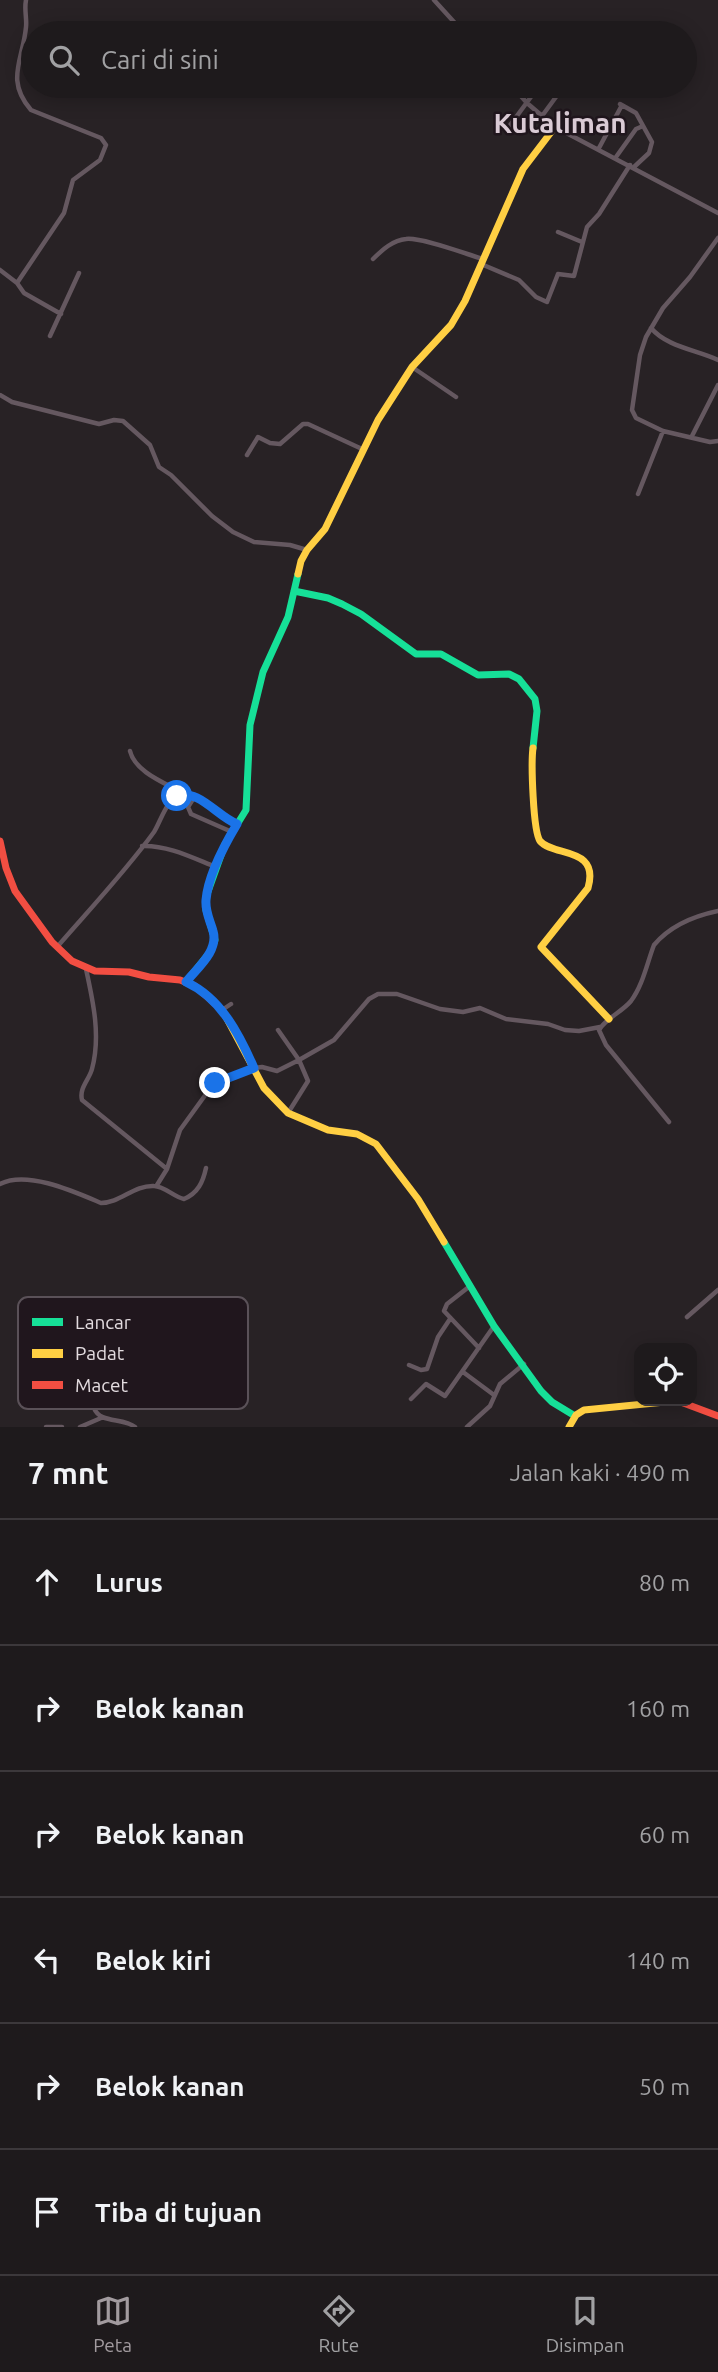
<!DOCTYPE html>
<html lang="id">
<meta charset="utf-8">
<style>
:root{--surface:#1e1a1c;--page:#2b2729;--text:#f1f3f6;--muted:#a1a1a3;--line:#3c383b;--accent:#a29b9f}
body{margin:0;font-family:Ubuntu,sans-serif;background:var(--page);color:var(--text)}
.controls{position:absolute;right:21px;bottom:21px;display:grid;overflow:hidden;border-radius:14px;box-shadow:0 4px 18px #0003}
.controls button{width:63px;height:63px;display:grid;place-items:center;padding:0;border:0;border-bottom:2px solid var(--line);background:var(--surface);color:var(--text);font:35px sans-serif}
.stop{position:absolute;width:21px;height:21px;margin:-16px;border:5px solid #1a73e8;border-radius:50%;background:#fff}
.stop.end{background:#1a73e8;border-color:#fff;box-shadow:0 2px 7px #0008}
.list{margin:0;padding:0;list-style:none}
h2{display:flex;justify-content:space-between;align-items:center;height:91px;margin:0;padding:0 28px;font-size:30px}
h2 small{font-size:23px;font-weight:400;color:var(--muted)}
.list li{display:grid;grid-template-columns:46px 1fr auto;gap:21px;align-items:center;box-sizing:border-box;height:126px;padding:0 28px;border-top:2px solid var(--line)}
.list b{display:block;font-size:26px;white-space:nowrap}
.list em{font-size:23px;font-style:normal;color:var(--muted)}
.icon{flex:none;width:38px;height:38px;fill:none;stroke:currentColor;stroke-width:2;stroke-linecap:round;stroke-linejoin:round}
.map{position:relative;flex:none;width:718px;height:1427px;overflow:hidden}
.search{position:absolute;background:var(--surface);box-shadow:0 4px 18px #0003;left:21px;right:21px;top:21px;height:77px;display:flex;align-items:center;gap:18px;box-sizing:border-box;padding:0 24px;border-radius:38px;color:var(--muted);font-size:26px}
.sheet{height:847px;background:var(--surface)}
nav{display:flex;justify-content:space-around;align-items:center;box-sizing:border-box;height:98px;border-top:2px solid var(--line);background:var(--surface);font-size:19px;color:var(--muted)}
nav a{display:grid;justify-items:center;gap:4px}
nav .on{color:var(--accent)}
.map>svg:first-child{display:block}
.lines{fill:none;stroke-linecap:round;stroke-linejoin:round}
.street{stroke:#655860;stroke-width:4.5}
.fast{stroke:#16e098;stroke-width:7}
.slow{stroke:#ffcf43;stroke-width:7}
.jam{stroke:#f24e42;stroke-width:7}
.route{stroke:#1a73e8;stroke-width:9}
.labels{text-anchor:middle;dominant-baseline:central;stroke-width:5;stroke-linejoin:round;paint-order:stroke}
.quarter-label{font-size:28px;font-weight:bold;fill:#dacbd5;stroke:#20161d}
.key{fill:#20161d;stroke:#5a5158;stroke-width:2}
.key-label{font-size:19px;fill:#e3dce0}
</style>
<div class="map">
<svg width="718" height="1427" viewBox="0 0 718 1427">
<rect width="100%" height="100%" fill="#282225"/>
<g class="lines">
<path class="street" d="M434 0 464 33
M512 86 527 103 555 127 718 213
M476 87 478 86
M620 104 636 113 652 142 649 153 634 167
M542 116 564 86
M508 128 539 86
M599 148 622 105
M616 157 636 129 643 126
M558 232 582 242
M718 238 690 277 663 308 646 337 640 355 632 410 636 418 663 431 710 442 718 441
M373 259C382 250 393 240 406 239 421 237 466 254 483 259
M481 264 519 280 536 297 547 302 558 274 574 276 587 227 599 214 630 165
M0 270 17 283 24 293 61 314
M17 283 64 213 73 180 100 160 106 145 101 138 31 110C5 80 23 60 26 27 27 18 24 10 26 0
M651 328C667 347 697 350 718 360
M50 336 79 273
M412 367 456 397
M0 395 12 402 99 424 114 420 123 421 150 445 159 467 171 475 212 516 233 532 254 542 290 545 307 550
M692 436 718 385
M247 455 258 437 270 443 280 444 303 424H308L362 449
M638 494 663 431
M130 751C135 772 165 783 183 793
M195 796 188 807 191 814 232 832
M142 846C168 845 193 858 216 867
M57 947C89 910 125 872 154 832 161 821 167 797 182 794 197 792 222 818 238 824
M86 969C93 1001 101 1036 92 1069 89 1080 79 1088 82 1100L167 1169
M222 1010 231 1004
M288 1113 308 1081 299 1060 334 1040 369 999 378 994H397L440 1009 463 1012 480 1008 506 1019 548 1024 565 1030 579 1031 600 1027
M669 1122 606 1045 599 1030C606 1018 622 1012 631 1001 643 985 647 963 654 945 670 926 694 916 718 911
M0 1184C27 1170 75 1192 101 1203 120 1203 134 1185 154 1186 164 1186 174 1197 184 1199 198 1193 203 1182 206 1168
M157 1185 167 1169 180 1130 214 1083 254 1068 262 1067 277 1071 299 1060 278 1030
M470 1286 447 1304 444 1311 479 1348
M687 1317 718 1290
M409 1365 421 1370 427 1369 438 1337 450 1319
M100 1370 94 1408C100 1424 123 1417 135 1427
M463 1372 494 1395
M411 1399 426 1384 445 1396 494 1326
M46 1427H62
M80 1427 101 1418
M467 1427 490 1406 500 1384 524 1364"/>
<path class="fast" d="M294 591 328 598 342 604 361 614 416 654H441L478 675 509 674 519 679 535 699 537 711 533 748
M186 982 211 951 215 940 206 910V897L225 844 246 810 250 725 263 672 288 617 298 574
M444 1242 494 1326 541 1391 552 1402 575 1416"/>
<path class="slow" d="M298 574 301 561 307 550 325 529 378 420 412 367 451 325 465 301 523 169 555 127
M533 748C531 763 533 831 540 841 553 857 600 846 588 888L541 947 609 1019
M225 1015 264 1088 288 1113 328 1130 357 1134 376 1144 418 1199 444 1242
M569 1427 576 1415 584 1410 675 1401"/>
<path class="jam" d="M0 841 6 868 15 891 52 942 72 961 95 971 129 972 149 977 180 980 195 986 222 1010 225 1015
M678 1401 718 1416"/>
</g>
<g class="lines">
<path class="route" d="M177 796C198 788 218 817 237 824 225 844 208 876 206 900 205 912 210 920 213 931 219 951 197 968 186 982 221 998 239 1034 254 1068L215 1083"/>
</g>
<g class="labels">
<g class="quarter-label">
<text x="560" y="122">Kutaliman</text>
</g>
</g>
<rect x="18" y="1297" width="230" height="112" rx="10" class="key"/>
<rect x="32" y="1318" width="31" height="8" fill="#16e098"/>
<rect x="32" y="1349" width="31" height="9" fill="#ffcf43"/>
<rect x="32" y="1381" width="31" height="8" fill="#f24e42"/>
<g class="key-label">
<text x="75" y="1329">Lancar</text>
<text x="75" y="1360">Padat</text>
<text x="75" y="1392">Macet</text>
</g>
</svg>
<div class="controls">
<button><svg class="icon" aria-label="locate" viewBox="0 0 24 24"><circle cx="12" cy="12" r="6"/><path d="M12 2v4M12 18v4M2 12h4M18 12h4"/></svg></button>
</div>
<div class="stop" style="left:177px;top:796px"></div>
<div class="stop end" style="left:215px;top:1083px"></div>
<div class="search"><svg class="icon" aria-label="search" viewBox="0 0 24 24"><circle cx="10" cy="10" r="6"/><path d="M15 15l6 6"/></svg>Cari di sini</div>
</div>
<section class="sheet">
<h2>7 mnt<small>Jalan kaki · 490 m</small></h2>
<ul class="list">
<li><svg class="icon" aria-label="ahead" viewBox="0 0 24 24"><path d="M12 20V5M6 11l6-6 6 6"/></svg><div><b>Lurus</b></div><em>80 m</em></li>
<li><svg class="icon" aria-label="right" viewBox="0 0 24 24"><path d="M7 20v-9h11M14 6l5 5-5 5"/></svg><div><b>Belok kanan</b></div><em>160 m</em></li>
<li><svg class="icon" aria-label="right" viewBox="0 0 24 24"><path d="M7 20v-9h11M14 6l5 5-5 5"/></svg><div><b>Belok kanan</b></div><em>60 m</em></li>
<li><svg class="icon" aria-label="left" viewBox="0 0 24 24"><path d="M17 20v-9H6M10 6l-5 5 5 5"/></svg><div><b>Belok kiri</b></div><em>140 m</em></li>
<li><svg class="icon" aria-label="right" viewBox="0 0 24 24"><path d="M7 20v-9h11M14 6l5 5-5 5"/></svg><div><b>Belok kanan</b></div><em>50 m</em></li>
<li><svg class="icon" aria-label="arrive" viewBox="0 0 24 24"><path d="M6 21V4h12l-3 4 3 4H6"/></svg><div><b>Tiba di tujuan</b></div></li>
</ul>
</section>
<nav>
<a class="on"><svg class="icon" aria-label="map" viewBox="0 0 24 24"><path d="M3 6l6-2 6 2 6-2v14l-6 2-6-2-6 2zM9 4v14M15 6v14"/></svg>Peta</a>
<a><svg class="icon" aria-label="directions" viewBox="0 0 24 24"><path d="M12 3l9 9-9 9-9-9zM9 14v-3h6M13 9l2 2-2 2"/></svg>Rute</a>
<a><svg class="icon" aria-label="saved" viewBox="0 0 24 24"><path d="M7 4h10v16l-5-4-5 4z"/></svg>Disimpan</a>
</nav>
